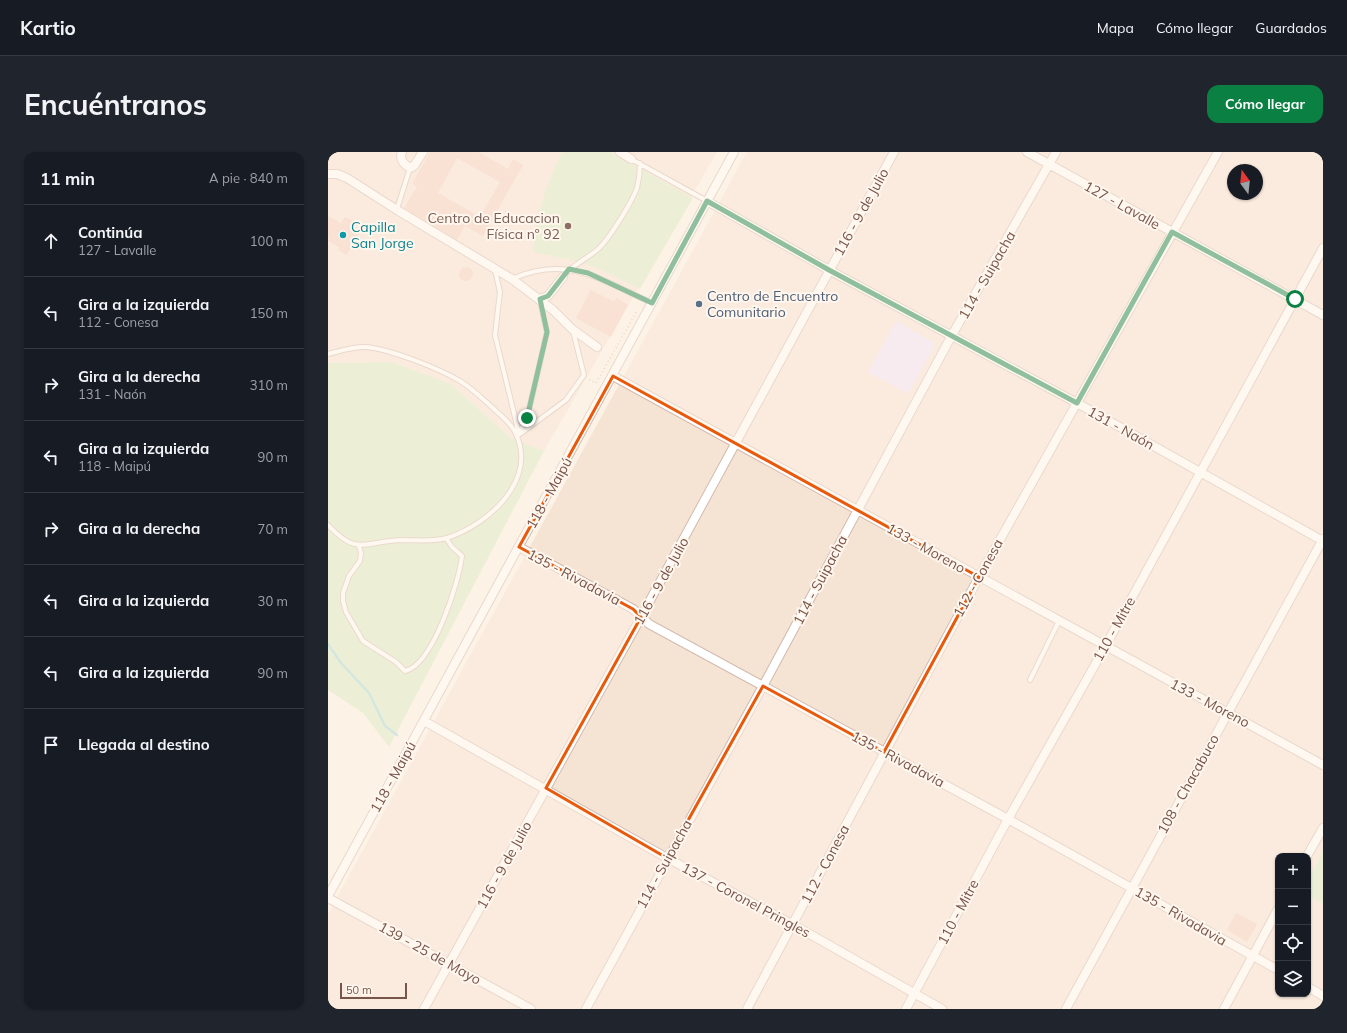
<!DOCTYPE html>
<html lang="es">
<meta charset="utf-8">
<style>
:root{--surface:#171b24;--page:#20242c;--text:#f1f3f6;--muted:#9ea1a6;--line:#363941;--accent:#0b8043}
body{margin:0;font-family:Mulish,sans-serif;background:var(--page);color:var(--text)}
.controls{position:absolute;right:12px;bottom:12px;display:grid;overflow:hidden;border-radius:8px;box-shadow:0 1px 3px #0004}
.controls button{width:36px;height:36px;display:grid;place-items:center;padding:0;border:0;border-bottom:1px solid var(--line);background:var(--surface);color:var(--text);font:20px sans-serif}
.compass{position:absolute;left:899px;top:12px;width:36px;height:36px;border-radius:50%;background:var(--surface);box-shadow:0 1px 3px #0004;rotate:345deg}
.scale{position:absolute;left:12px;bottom:10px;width:67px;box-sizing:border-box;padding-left:4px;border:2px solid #78554a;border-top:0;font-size:11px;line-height:14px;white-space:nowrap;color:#78554a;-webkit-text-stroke:3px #fff6ed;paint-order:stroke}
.stop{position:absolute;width:12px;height:12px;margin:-9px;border:3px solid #0b8043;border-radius:50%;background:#fff}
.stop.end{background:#0b8043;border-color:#fff;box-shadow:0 1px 4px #0008}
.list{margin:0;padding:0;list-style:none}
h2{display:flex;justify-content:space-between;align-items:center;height:52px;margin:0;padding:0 16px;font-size:17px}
h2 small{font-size:13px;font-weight:400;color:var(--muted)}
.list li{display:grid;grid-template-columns:26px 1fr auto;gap:12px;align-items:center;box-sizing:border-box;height:72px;padding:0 16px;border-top:1px solid var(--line)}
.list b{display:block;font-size:15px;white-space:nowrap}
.list p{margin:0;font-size:13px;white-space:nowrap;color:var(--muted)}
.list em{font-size:13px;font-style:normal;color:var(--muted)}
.icon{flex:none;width:22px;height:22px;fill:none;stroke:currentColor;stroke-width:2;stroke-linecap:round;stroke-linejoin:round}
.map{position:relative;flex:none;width:995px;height:857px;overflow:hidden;border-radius:12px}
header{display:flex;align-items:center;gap:24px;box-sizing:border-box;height:56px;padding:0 20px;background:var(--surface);border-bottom:1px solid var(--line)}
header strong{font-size:19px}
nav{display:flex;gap:22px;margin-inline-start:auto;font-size:14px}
.intro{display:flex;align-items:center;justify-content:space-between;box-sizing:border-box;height:96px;padding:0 24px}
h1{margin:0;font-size:28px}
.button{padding:10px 18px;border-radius:12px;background:var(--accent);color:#fff;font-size:14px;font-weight:700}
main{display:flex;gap:24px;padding:0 24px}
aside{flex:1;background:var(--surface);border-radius:12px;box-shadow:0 1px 3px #0004}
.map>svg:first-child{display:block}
.residential{fill:#f5e3d4;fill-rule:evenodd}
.education{fill:#efe3fa}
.green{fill:#d8ebc4}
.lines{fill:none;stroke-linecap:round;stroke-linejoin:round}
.stream{stroke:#a0d7da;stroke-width:2.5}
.building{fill:#f3cdbd;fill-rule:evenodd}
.service-casing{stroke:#d2bbae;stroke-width:6}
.minor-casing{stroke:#d2bbae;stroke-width:10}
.path{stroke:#d9b0a0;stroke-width:1.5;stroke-dasharray:1 3;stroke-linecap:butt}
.service{stroke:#fff;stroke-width:4}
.minor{stroke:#fff;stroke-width:8}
.route{stroke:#0b8043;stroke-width:5}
.marked{fill:none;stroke:#e8590c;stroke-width:3;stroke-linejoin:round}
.education-dot{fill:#8d6e63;stroke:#fff6ed;stroke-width:1.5}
.culture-dot{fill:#0f9aa8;stroke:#fff6ed;stroke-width:1.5}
.service-dot{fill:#5c6f8a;stroke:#fff6ed;stroke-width:1.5}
.labels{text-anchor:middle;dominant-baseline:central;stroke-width:4;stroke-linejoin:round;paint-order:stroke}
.street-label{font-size:14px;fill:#78554a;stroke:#fff6ed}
.education-label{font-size:14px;fill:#785e54;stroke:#fff6ed;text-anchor:end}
.culture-label{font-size:14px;fill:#0d838f;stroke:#fff6ed;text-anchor:start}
.service-label{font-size:14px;fill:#4e5e75;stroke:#fff6ed;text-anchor:start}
</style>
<header>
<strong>Kartio</strong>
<nav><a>Mapa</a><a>Cómo llegar</a><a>Guardados</a></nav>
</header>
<div class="intro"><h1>Encuéntranos</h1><a class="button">Cómo llegar</a></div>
<main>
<aside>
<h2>11 min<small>A pie · 840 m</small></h2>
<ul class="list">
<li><svg class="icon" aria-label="ahead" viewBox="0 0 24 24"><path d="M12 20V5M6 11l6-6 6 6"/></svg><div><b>Continúa</b><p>127 - Lavalle</p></div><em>100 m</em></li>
<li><svg class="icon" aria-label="left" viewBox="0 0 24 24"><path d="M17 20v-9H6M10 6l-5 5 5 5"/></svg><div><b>Gira a la izquierda</b><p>112 - Conesa</p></div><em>150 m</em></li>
<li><svg class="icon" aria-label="right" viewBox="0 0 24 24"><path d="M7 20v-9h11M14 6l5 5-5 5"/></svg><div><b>Gira a la derecha</b><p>131 - Naón</p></div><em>310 m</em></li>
<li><svg class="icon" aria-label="left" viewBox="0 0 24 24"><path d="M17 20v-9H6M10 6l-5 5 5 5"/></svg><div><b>Gira a la izquierda</b><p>118 - Maipú</p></div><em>90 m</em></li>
<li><svg class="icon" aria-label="right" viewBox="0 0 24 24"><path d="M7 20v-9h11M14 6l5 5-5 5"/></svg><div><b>Gira a la derecha</b></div><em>70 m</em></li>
<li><svg class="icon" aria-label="left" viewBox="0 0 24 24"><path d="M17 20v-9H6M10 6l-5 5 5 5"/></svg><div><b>Gira a la izquierda</b></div><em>30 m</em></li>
<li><svg class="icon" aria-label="left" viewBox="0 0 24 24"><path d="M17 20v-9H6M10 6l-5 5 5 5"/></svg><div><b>Gira a la izquierda</b></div><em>90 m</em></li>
<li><svg class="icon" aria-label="arrive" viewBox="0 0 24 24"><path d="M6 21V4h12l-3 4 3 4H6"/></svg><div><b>Llegada al destino</b></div></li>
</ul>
</aside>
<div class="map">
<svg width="995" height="857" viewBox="0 0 995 857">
<rect width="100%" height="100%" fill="#fdf2e6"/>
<path class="residential" d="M0 0H389L216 299 183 286 123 232 64 210 0 211Z
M419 0H995V857H0V762ZM905 18H929V42H905ZM950 704H980V842H950Z"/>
<path class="education" d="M568 169 605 190 606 195 580 242 540 220Z"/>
<path class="green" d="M234 0H282L365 46 312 137 274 118 253 110 205 100C209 60 217 36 234 0Z
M64 210 123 232 183 286 216 299 61 595 35 561 0 538V211Z
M995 700V752L980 743V727Z"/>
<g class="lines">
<path class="stream" d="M0 492 13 511 41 541 57 574 69 583"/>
</g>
<path class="building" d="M102 0H150L180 17 185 7 195 13 155 84 137 74 129 88 76 56 89 35 84 32ZM129 6 172 30 152 65 110 41Z
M0 64 13 71 17 65 29 71 25 78 31 81 19 103 10 98 12 96 0 89 2 86 0 84Z
M131 122a7 7 0 1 1 14 0a7 7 0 1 1-14 0Z
M263 138 286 150 288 146 300 153 283 185 248 166Z
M908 761 929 772 919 790 899 778Z"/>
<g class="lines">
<defs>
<path id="service" d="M303 7 379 49
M69 57 82 16
M167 118 172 140 167 183 191 282 189 285
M235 125C244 113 257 108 269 98 280 89 304 50 309 36 311 28 312 20 312 11
M184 127C240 102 275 129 324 151
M0 202C12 199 26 194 39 195 64 198 110 216 132 229 145 237 156 248 167 258 174 264 181 270 186 278 212 326 162 372 119 386 105 390 89 388 74 388 37 389 30 405 0 373
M191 282 199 266 219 180 212 150
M192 282 238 248 256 223 245 179
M31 394 33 401 32 409 21 424 15 441V449L18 460 35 489 68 510 77 519C105 513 131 430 134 404L124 395 118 386
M702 528 731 469"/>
<path id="minor" d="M74 0C71 8 76 12 82 16L86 14 95 0
M292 0 303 7
M699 0 995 163
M0 22H9L19 26 69 58 184 127 225 158 244 177 269 195
M379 49 501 118 749 251 995 389
M212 147 220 144 235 125
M285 224 995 613
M191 395 305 457 321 472 680 667 950 818
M96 569 339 706 464 772 614 857
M979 704 995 676
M0 744 406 0
M0 746 203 857
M980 835 995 844
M96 857 313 465 566 0
M258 857 435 534 624 183 728 0
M419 857 651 425 890 0
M578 857 680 667 777 495 995 96
M738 857 995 387
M896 857 950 757"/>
</defs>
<use href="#service" class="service-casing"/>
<use href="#minor" class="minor-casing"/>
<path class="path" d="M261 228 268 231 309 159"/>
<use href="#service" class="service"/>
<use href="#minor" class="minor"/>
</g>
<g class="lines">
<path class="route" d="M199 266 219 180 212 147 220 144 241 117 260 121 324 151 379 49 501 118 749 251 844 80 967 147"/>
</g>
<path d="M0 0H995V857H0ZM285 224 651 425 556 600 435 534 339 706 218 636 313 465 305 457 191 395Z" fill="#fdf2e6" fill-opacity=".55" fill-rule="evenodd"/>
<path class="marked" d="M285 224 651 425 556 600 435 534 339 706 218 636 313 465 305 457 191 395Z"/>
<circle class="education-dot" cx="240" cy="74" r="4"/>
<circle class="culture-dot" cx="15" cy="83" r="4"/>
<circle class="service-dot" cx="371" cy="152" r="4"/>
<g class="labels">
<g class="street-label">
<text transform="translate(794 53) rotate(29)">127 - Lavalle</text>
<text transform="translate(533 60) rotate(-61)">116 - 9 de Julio</text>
<text transform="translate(659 123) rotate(-60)">114 - Suipacha</text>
<text transform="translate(793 276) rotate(29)">131 - Naón</text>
<text transform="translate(221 341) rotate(-61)">118 - Maipú</text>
<text transform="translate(598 396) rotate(29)">133 - Moreno</text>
<text transform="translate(246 425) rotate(28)">135 - Rivadavia</text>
<text transform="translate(650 426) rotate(-61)">112 - Conesa</text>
<text transform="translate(492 428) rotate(-62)">114 - Suipacha</text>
<text transform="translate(333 429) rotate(-61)">116 - 9 de Julio</text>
<text transform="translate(786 477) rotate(-61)">110 - Mitre</text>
<text transform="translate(882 551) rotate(28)">133 - Moreno</text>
<text transform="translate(570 607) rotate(28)">135 - Rivadavia</text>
<text transform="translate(65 625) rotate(-61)">118 - Maipú</text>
<text transform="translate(860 632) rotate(-61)">108 - Chacabuco</text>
<text transform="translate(336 712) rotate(-61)">114 - Suipacha</text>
<text transform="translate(497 712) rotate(-62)">112 - Conesa</text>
<text transform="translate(176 713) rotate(-61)">116 - 9 de Julio</text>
<text transform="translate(418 748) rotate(28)">137 - Coronel Pringles</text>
<text transform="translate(630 760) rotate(-62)">110 - Mitre</text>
<text transform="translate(853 764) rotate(30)">135 - Rivadavia</text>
<text transform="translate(102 801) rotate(29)">139 - 25 de Mayo</text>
</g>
<g class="education-label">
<text x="232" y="66">Centro de Educacion<tspan x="232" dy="16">Física nº 92</tspan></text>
</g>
<g class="culture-label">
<text x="23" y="75">Capilla<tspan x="23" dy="16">San Jorge</tspan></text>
</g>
<g class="service-label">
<text x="379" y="144">Centro de Encuentro<tspan x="379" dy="16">Comunitario</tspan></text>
</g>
</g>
</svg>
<div class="controls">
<button>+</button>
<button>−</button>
<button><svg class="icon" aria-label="locate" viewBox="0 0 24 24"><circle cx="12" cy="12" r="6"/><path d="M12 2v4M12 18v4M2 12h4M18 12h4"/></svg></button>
<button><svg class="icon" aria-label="layers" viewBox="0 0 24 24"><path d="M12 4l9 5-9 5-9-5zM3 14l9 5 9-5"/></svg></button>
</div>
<svg class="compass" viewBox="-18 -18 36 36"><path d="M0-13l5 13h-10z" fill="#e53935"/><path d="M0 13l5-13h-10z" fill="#9ea1a6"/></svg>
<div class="scale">50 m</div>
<div class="stop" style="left:967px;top:147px"></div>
<div class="stop end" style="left:199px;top:266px"></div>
</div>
</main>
